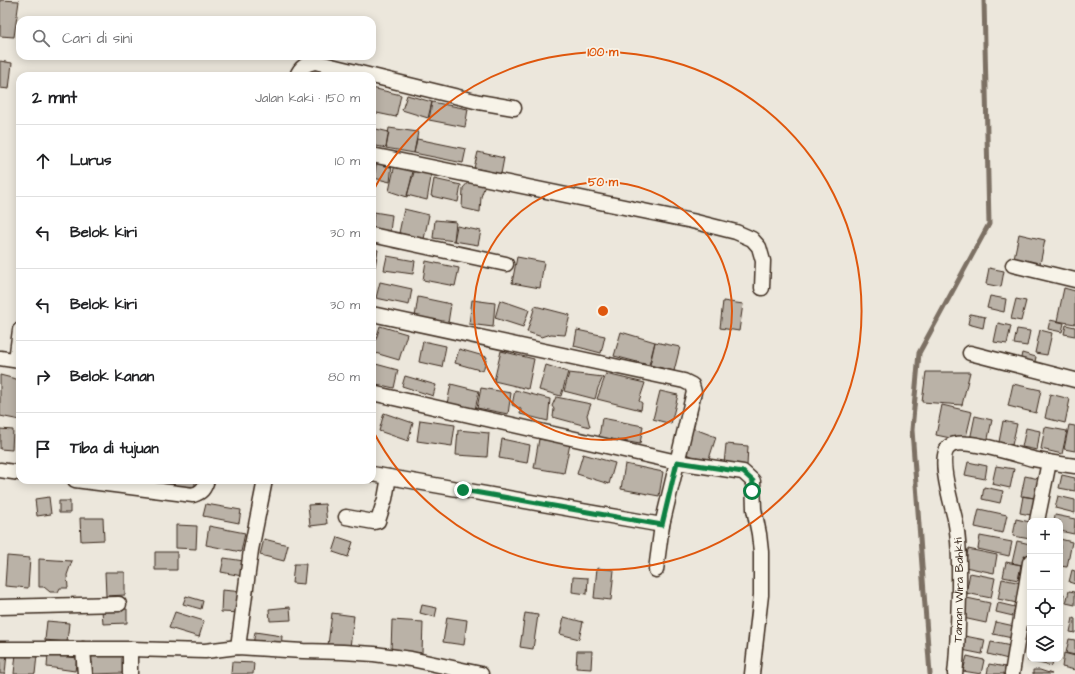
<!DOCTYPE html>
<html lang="id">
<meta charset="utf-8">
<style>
:root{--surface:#fff;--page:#f6f6f6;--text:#202124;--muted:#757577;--line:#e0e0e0}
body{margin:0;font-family:"Architects Daughter",sans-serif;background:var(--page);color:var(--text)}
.controls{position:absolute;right:12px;bottom:12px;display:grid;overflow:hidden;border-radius:8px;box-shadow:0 2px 10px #0003}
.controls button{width:36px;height:36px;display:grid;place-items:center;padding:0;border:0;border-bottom:1px solid var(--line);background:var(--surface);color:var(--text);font:20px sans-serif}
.stop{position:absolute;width:12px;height:12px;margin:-9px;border:3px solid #0b8043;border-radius:50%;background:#fff}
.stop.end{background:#0b8043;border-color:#fff;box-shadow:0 1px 4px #0008}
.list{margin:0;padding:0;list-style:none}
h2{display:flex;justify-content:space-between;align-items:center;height:52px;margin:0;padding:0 16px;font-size:17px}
h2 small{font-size:13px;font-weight:400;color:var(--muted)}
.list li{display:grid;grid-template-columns:26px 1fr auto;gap:12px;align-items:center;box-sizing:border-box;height:72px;padding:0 16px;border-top:1px solid var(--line)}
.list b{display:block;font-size:15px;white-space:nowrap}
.list em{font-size:13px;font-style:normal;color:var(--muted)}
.icon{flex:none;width:22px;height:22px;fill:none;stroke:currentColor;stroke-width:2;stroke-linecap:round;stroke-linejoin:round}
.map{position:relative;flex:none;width:1075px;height:674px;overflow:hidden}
.search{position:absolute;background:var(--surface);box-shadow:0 2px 10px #0003;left:16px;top:16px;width:360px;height:44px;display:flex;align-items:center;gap:10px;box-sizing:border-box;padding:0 14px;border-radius:12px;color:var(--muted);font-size:15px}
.panel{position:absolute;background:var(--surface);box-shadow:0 2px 10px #0003;left:16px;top:72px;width:360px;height:412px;border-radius:12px}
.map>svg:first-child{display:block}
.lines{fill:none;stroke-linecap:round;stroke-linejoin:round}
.stream{stroke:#7c7064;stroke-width:5}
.building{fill:#bab2a7;stroke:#3b2a1e}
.street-casing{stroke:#3b2a1e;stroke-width:17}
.street{stroke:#f7f3e8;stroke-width:14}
.route{stroke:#0b8043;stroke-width:5}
.ring{fill:none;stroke:#df570d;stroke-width:2}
.labels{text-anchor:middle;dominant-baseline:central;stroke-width:3.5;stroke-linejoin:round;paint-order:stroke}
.street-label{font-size:12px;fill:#3b2a1e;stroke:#f7f3e8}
.centre{fill:#df570d;stroke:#f7f3e8;stroke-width:2}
.ring-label{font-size:12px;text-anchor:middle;font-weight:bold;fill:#df570d;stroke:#f7f3e8;stroke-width:3.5;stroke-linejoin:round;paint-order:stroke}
</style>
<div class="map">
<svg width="1075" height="674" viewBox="0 0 1075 674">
<rect width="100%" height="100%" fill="#ece7dc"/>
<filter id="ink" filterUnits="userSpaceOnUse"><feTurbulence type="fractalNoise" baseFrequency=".025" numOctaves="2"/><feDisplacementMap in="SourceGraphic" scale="8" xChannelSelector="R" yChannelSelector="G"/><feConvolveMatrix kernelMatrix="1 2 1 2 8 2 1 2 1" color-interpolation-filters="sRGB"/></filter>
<g filter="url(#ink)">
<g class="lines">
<path class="stream" d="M930 674 912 430 919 353 989 224 984 0"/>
</g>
<path class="building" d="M0 0 19 1 14 37 0 36Z
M0 61 12 63 9 89 0 88Z
M372 88 401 95 396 117 372 112Z
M407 95 432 102 428 118 402 110Z
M432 102 468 109 465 127 429 120Z
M372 128 389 132 386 148 372 145Z
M389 128 418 132 414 153 386 148Z
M417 139 466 149 463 163 414 153Z
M478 152 504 158 501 174 474 168Z
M377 160 392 164 390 182 374 178Z
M395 164 414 167 407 197 389 191Z
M415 169 432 172 427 200 407 195Z
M434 179 461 185 458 202 431 196Z
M470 180 485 185 481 197 480 212 462 208 463 188Z
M404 209 429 215 424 239 399 233Z
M374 212 392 215 390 232 372 230Z
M435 220 456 222 454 241 433 238Z
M457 226 481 231 478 245 454 241Z
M1019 234 1045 240 1040 264 1014 258Z
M372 249 378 250 375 267 372 266Z
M387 256 415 261 413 274 384 270Z
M517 257 544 262 540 288 512 283Z
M426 261 459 268 455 286 423 280Z
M989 268 1004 271 1001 287 986 284Z
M380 282 412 289 409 305 376 298Z
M1064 288 1075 291V324L1057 321Z
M990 296 1006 299 1004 312 987 308Z
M418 297 451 304 448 323 415 317Z
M1016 299 1026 301 1021 321 1011 319Z
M472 300 495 303 493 327 469 324Z
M500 300 529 310 523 327 495 318Z
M723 301 743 304 739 331 720 328Z
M535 306 570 315 565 335 551 334 542 337 527 332Z
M970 314 985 317 983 328 968 324Z
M1050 320 1064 323 1062 332 1048 329Z
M998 323 1011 326 1007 344 994 342Z
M1066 325 1075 327V336L1064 334Z
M380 326 407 334 399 360 372 352Z
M1017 329 1030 331 1027 346 1014 344Z
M577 330 605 336 601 353 574 346Z
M1040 330 1052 333 1047 355 1035 353Z
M621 332 655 342 649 365 614 356Z
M423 341 446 346 442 367 419 362Z
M655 342 680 347 674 371 650 365Z
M459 349 487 357 483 371 455 363Z
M501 351 534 359 528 389 494 381Z
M1022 353 1036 357 1034 366 1020 362Z
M372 363 398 370 394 388 372 383Z
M546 365 568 372 561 396 539 390Z
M926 372H970L962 405 922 402Z
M569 373 603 377 598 388 595 399 564 391Z
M606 374 645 383 639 401 642 403 641 410 597 399Z
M0 375 20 380V420L0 416Z
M405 376 436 385 433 396 402 386Z
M451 384 479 391 475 410 447 404Z
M1013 384 1041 390 1036 413 1008 406Z
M481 388 511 393 508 414 477 408Z
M515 390 550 399 548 421 520 414 521 409 512 405Z
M660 391 678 395 671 424 653 419Z
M1050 394 1070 399 1065 423 1045 418Z
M556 397 591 404 587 415 590 427 553 417 554 409 552 406Z
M942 405 972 412 965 441 936 435Z
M384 413 413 423 408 441 379 431Z
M975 416 992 420 987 443 970 440Z
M602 418 643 426 640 444 599 437Z
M420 420 455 425 452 446 417 441Z
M1003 421 1017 424 1012 445 999 442Z
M1069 425 1075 426V451L1064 449Z
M1045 427 1067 431 1062 454 1041 449Z
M692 428 716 437 708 462 683 453Z
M1026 428 1040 431 1037 450 1022 447Z
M0 429 13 430 12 450 0 449Z
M458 430 489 433 487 457 456 455Z
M502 439 530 445 527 463 499 458Z
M539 439 570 444 564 473 534 468Z
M726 444 748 446 747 466 724 464Z
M583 454 615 463 609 484 577 474Z
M968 462 987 466 985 479 965 475Z
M625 464 663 472 659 496 621 489Z
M996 466 1014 469 1010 488 992 484Z
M1062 475 1075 478V491L1059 488Z
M1025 476 1044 480 1040 499 1021 496Z
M173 480H195V487L173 486Z
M984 487 1003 491 1000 503 982 499Z
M1023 496 1040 499 1036 516 1020 513Z
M1058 496 1075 500V513L1055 508Z
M49 497 51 514 37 516 35 499Z
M59 501H70V513H59Z
M206 504 241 510 239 523 203 516Z
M325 504 327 524 310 526 308 505Z
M979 509 1007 515 1003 533 975 527Z
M1055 515 1075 519 1074 534 1060 531V521H1054Z
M80 518H103L104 540 81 541Z
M1016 519 1030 522V539L1013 536Z
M176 525 197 526 196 549 176 548Z
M209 526 245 533 241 552 206 545Z
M980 536 1012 542 1009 556 978 549Z
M338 537 353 542 348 557 333 552Z
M264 539 288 545 284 561 260 555Z
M1060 539 1072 542 1067 567 1060 566Z
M1017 541 1030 544V551L1027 566 1012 563Z
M968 549 997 555 994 573 965 567Z
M155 552H177V570H155Z
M7 556 30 558 28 588 5 586Z
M224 558 244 561 242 576 221 572Z
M39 559 72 561 67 575 68 588H60L58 592H50L44 587H39Z
M1006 562 1021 565 1018 580 1003 577Z
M294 564H306L304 584 292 583Z
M597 568 614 570 611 600 594 598Z
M1072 570 1075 571V584L1069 582Z
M105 572H125V595L106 596Z
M970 573 995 578 991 598 966 593Z
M573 577 588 578 587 594 572 592Z
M1002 579 1021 583 1017 603 998 599Z
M222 590 244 592 242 613 221 612Z
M1069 591 1075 592V605L1066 603Z
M1060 593 1064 594 1061 608H1060Z
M186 596 203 601 201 609 183 604Z
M967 598 990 603 986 623 963 618Z
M998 603 1015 607 1013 616 996 612Z
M422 605 437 608 435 617 420 613Z
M290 607 291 620 270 621 269 609Z
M127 609V623L103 624 102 610Z
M175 612 204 621 199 637 169 628Z
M332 613 354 616 350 647 328 645Z
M525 613 538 615 533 649 520 647Z
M447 617 467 620 464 645 443 642Z
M564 617 583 622 579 639 560 634Z
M1073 618 1075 619V633L1070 632Z
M392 620 423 622 422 653 391 651Z
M47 621 69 623 67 642 45 640Z
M996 622 1014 626 1012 638 993 634Z
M255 632 282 636 281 649 253 645Z
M965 636 985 640 982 654 962 650Z
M1069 639 1075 640V655L1066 653Z
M991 642 1011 646 1008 659 988 654Z
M577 651H592L591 669 576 668Z
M1030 652V659H1053L1052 666 1028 661Z
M0 653H7L5 674H0Z
M16 653 37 655 35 674H14Z
M89 653H125V673L92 674V662L89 661Z
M1064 653 1075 656V670L1062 667Z
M48 654 77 658 75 671 47 667Z
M967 656 984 660 981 674 963 671Z
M232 662 254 663 253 674H231Z
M989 664 1006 667 1005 674H987Z
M1033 670H1040L1052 674H1033Z"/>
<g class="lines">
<defs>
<g id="street">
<path d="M297 76C300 67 306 64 315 62L479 102 514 108"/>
<path d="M372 155 692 221 736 232 752 239 759 247 763 261 762 288"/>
<path d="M372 235 506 264"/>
<path d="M1013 265 1075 280"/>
<path d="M372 314 684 381 692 385 694 392 662 525 656 570"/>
<path d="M970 353 1075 380"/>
<path d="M0 358 20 361"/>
<path d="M16 360 20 330"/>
<path d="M372 393 677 462 743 472 753 481 754 509 759 534 761 552V595L752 674"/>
<path d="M0 470 20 473"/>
<path d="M372 474 662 525"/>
<path d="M75 480 193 495C202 492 204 489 207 480"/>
<path d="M346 517 374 522 378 521 385 499 389 477"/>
<path d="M1037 521 1049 462"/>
<path d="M0 607 119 604"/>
<path d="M238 647 251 550 265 480"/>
<path d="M0 649H130L205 651 238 647 303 651 343 652 374 654 411 659 481 674"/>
<path d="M83 649 85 674"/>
<path d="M130 674V649"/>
<path id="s1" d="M955 674C958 648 958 621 959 595 959 570 960 544 955 519 952 505 936 455 950 446 963 437 1017 455 1033 459 1047 462 1061 464 1075 466"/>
<path d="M1012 674 1030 562"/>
</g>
</defs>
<use href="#street" class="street-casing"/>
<use href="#street" class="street"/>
</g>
</g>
<g class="lines" filter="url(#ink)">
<path class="route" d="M463 490 662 525 677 462 743 472 753 481 752 491"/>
</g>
<g class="ring">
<circle cx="603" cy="311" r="129"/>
<path d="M372 193A259 259 0 1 1 372 429"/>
</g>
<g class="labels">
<g class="street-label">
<text stroke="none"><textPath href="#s1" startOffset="84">Taman Wira Bahkti</textPath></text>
</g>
</g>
<circle cx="603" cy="311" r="6" class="centre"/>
<g class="ring-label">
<text x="603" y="56">100 m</text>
<text x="603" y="186">50 m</text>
</g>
</svg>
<div class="controls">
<button>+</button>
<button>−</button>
<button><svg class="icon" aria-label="locate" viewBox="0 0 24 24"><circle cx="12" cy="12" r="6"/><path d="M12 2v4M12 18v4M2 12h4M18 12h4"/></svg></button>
<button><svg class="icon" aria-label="layers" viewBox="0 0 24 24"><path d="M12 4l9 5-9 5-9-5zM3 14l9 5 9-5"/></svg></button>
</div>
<div class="stop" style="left:752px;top:491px"></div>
<div class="stop end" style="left:463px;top:490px"></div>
<div class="search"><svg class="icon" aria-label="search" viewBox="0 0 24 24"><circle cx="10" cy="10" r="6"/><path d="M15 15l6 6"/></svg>Cari di sini</div>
<section class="panel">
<h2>2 mnt<small>Jalan kaki · 150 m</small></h2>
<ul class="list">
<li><svg class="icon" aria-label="ahead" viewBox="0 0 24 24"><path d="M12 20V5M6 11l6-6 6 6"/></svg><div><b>Lurus</b></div><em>10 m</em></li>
<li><svg class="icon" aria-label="left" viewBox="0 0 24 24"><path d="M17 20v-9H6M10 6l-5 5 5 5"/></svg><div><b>Belok kiri</b></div><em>30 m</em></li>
<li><svg class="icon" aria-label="left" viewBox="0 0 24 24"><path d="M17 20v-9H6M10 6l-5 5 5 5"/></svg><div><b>Belok kiri</b></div><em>30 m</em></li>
<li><svg class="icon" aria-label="right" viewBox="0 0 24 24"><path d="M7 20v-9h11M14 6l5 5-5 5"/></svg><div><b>Belok kanan</b></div><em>80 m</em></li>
<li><svg class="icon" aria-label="arrive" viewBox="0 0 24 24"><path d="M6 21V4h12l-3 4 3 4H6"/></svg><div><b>Tiba di tujuan</b></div></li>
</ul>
</section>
</div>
